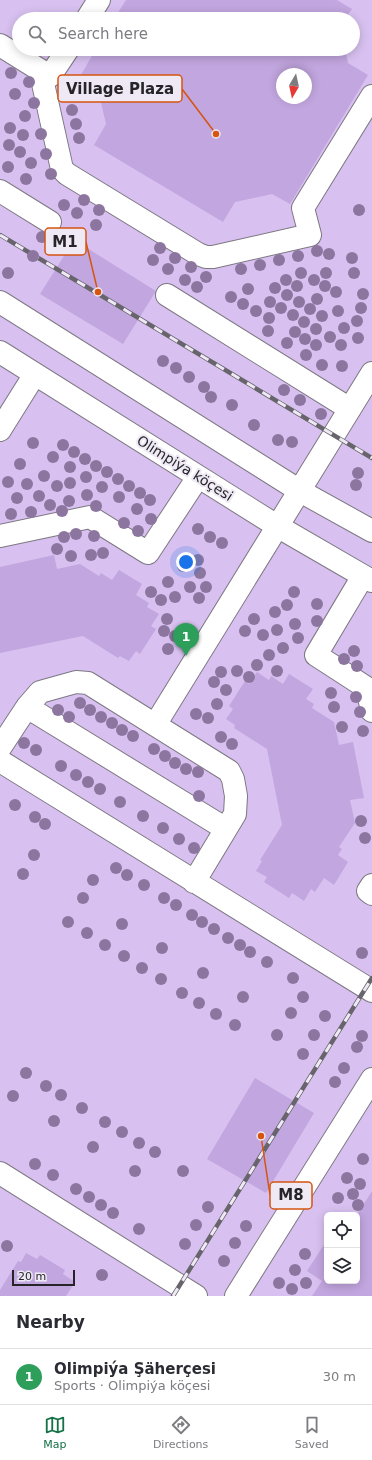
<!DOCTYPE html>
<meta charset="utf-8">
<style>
:root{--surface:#fff;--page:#f7f7f7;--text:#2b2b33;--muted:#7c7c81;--line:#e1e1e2;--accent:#157146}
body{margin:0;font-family:"DejaVu Sans",sans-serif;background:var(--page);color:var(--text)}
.controls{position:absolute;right:12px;bottom:12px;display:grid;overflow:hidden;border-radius:6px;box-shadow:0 2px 10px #0003}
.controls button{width:36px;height:36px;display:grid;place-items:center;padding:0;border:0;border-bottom:1px solid var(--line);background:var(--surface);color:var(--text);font:20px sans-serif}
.compass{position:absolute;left:276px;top:68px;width:36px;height:36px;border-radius:50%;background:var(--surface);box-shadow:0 2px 10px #0003;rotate:189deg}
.scale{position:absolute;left:12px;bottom:10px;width:63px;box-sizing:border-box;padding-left:4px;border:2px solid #262428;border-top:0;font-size:11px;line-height:14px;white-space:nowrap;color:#262428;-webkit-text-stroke:3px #eee9f4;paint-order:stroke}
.you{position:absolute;left:186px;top:562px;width:14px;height:14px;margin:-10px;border:3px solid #fff;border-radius:50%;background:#1a73e8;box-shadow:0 0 0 6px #1a73e833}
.badge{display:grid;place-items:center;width:26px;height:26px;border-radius:50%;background:var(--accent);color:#fff;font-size:13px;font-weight:700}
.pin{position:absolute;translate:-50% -33px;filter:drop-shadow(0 1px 2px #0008)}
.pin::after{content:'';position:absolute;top:21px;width:14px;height:12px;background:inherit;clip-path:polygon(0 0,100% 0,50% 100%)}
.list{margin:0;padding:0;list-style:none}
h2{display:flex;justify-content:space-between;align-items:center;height:52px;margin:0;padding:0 16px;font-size:17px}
h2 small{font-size:13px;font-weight:400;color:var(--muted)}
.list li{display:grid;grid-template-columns:26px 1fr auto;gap:12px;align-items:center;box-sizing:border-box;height:56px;padding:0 16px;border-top:1px solid var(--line)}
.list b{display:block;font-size:15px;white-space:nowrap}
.list p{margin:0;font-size:13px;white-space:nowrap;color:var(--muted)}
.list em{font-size:13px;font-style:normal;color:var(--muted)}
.icon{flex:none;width:22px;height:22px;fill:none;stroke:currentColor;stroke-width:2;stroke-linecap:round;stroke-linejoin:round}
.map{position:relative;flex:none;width:372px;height:1296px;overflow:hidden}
.search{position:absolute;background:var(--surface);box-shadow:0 2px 10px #0003;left:12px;right:12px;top:12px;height:44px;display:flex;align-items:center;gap:10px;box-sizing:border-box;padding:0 14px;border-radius:22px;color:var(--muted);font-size:15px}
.sheet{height:108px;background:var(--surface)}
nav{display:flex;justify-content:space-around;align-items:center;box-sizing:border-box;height:56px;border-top:1px solid var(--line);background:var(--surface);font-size:11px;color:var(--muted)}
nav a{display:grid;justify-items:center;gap:2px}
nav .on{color:var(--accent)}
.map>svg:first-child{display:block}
.green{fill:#d8c1f0;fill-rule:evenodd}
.building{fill:#c2a6df;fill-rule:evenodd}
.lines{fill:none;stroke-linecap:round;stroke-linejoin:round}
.minor-casing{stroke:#7d7882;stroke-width:24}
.minor{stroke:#fff;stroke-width:22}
.rail-casing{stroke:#67646b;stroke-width:4.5}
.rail{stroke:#eee9f4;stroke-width:3;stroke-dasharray:9;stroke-linecap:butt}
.tree{fill:#8c769f}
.labels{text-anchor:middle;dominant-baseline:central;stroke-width:4;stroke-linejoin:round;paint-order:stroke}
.street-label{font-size:14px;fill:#262428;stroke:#eee9f4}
.leader{fill:none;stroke:#d5540f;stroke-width:1.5}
.callout-dot{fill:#d5540f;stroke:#eee9f4;stroke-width:1.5}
.callout{fill:#eee9f4;stroke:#d5540f;stroke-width:1.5}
.callout-label{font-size:15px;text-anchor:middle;font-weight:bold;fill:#262428}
</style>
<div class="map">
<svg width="372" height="1296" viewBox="0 0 372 1296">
<rect width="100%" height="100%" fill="#e1dce7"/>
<path class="green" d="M0 0H372V1296H0ZM19 19H353V49H19ZM282 74H306V98H282ZM327 1215H357V1281H327Z"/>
<path class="building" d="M126 0H337L352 9 345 19H114Z
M96 49H345L348 63 368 75 290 204 272 194 235 202 223 222 94 145 106 124 98 90 79 78ZM282 74H306V98H282Z
M74 240 156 291 123 344 40 294Z
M54 555 57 569 80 564 99 576 101 573 112 580 119 570 142 584 136 595 149 603 147 607 159 614 151 626 156 629 140 654 136 651 129 661 120 656 118 658 83 636 0 653V567Z
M257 672 269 680 271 676 283 684 289 674 313 689 306 699 314 704 312 708 334 722 339 745 353 742 364 798 350 800 355 823 339 847 342 849 338 855 348 862 334 885 324 878 315 892 311 889 304 901 292 893 289 898 264 882 267 877 256 871 262 861 260 860 282 825 267 749 234 728 235 725 226 719 233 709 229 706 245 681 249 684Z
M255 1078 314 1113 266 1193 207 1159Z
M372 1191V1296H312L322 1281 307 1271 327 1240V1281H357V1215Z
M26 1253 37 1259 40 1255 65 1270 63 1274 75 1282 66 1296H0V1290L18 1261 21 1262Z"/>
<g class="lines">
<defs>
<path id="minor" d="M87 19 99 0
M0 45 40 70 62 169 67 174 198 254 206 257H213L310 235 303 208 372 96
M41 78 50 76 68 49
M0 191 50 222
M167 295 350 409
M0 302 300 491 372 531
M0 352 277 526 372 581
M0 430 35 374
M0 536 90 517 148 553 198 477
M363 576 316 655 367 688 372 711
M27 707 226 829
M155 725 372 373
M0 748 27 707 40 692 76 682 88 683 229 771 233 779 236 796 235 814 194 882
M0 761 372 991
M372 885 368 891 372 894
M0 1173 196 1296
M236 1296 372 1079"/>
</defs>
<use href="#minor" class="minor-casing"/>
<use href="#minor" class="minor"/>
<defs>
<path id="rail" d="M0 235 372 458
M173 1296 372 978"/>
</defs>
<use href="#rail" class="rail-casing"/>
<use href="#rail" class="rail"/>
</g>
<g class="tree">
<circle cx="11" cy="73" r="6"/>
<circle cx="29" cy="82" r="6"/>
<circle cx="15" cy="94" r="6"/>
<circle cx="34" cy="103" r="6"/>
<circle cx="72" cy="110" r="6"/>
<circle cx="25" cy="116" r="6"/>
<circle cx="76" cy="124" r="6"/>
<circle cx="10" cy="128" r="6"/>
<circle cx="41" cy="134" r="6"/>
<circle cx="23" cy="135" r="6"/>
<circle cx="79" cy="138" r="6"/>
<circle cx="9" cy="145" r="6"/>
<circle cx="20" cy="152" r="6"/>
<circle cx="46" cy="154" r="6"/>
<circle cx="31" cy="163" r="6"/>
<circle cx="8" cy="167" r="6"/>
<circle cx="51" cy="174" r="6"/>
<circle cx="26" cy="179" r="6"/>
<circle cx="84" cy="200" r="6"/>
<circle cx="64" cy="205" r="6"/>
<circle cx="99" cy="210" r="6"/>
<circle cx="359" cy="210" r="6"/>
<circle cx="77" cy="213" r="6"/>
<circle cx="96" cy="225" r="6"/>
<circle cx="42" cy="237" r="6"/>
<circle cx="160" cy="248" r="6"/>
<circle cx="317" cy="251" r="6"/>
<circle cx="329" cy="254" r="6"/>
<circle cx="33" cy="256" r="6"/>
<circle cx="298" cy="256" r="6"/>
<circle cx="175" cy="258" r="6"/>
<circle cx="352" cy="258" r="6"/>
<circle cx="153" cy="260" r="6"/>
<circle cx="279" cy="260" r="6"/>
<circle cx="260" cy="265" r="6"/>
<circle cx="191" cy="267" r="6"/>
<circle cx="168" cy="269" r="6"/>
<circle cx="241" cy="269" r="6"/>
<circle cx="8" cy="273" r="6"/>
<circle cx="301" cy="273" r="6"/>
<circle cx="326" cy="273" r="6"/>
<circle cx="354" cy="273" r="6"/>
<circle cx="206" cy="277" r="6"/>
<circle cx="185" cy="280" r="6"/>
<circle cx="286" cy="280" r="6"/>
<circle cx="314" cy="280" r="6"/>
<circle cx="297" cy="286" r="6"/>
<circle cx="325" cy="286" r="6"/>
<circle cx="197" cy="287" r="6"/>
<circle cx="275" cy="288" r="6"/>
<circle cx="248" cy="289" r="6"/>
<circle cx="336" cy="292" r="6"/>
<circle cx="363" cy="294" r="6"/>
<circle cx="287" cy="295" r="6"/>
<circle cx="231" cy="297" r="6"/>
<circle cx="317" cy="299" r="6"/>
<circle cx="270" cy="302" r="6"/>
<circle cx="299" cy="302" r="6"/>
<circle cx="243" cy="304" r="6"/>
<circle cx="281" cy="308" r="6"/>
<circle cx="361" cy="308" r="6"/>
<circle cx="310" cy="309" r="6"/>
<circle cx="256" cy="311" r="6"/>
<circle cx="338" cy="311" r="6"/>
<circle cx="293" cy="315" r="6"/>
<circle cx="322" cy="316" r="6"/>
<circle cx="269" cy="318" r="6"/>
<circle cx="357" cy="321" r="6"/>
<circle cx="304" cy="322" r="6"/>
<circle cx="344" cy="328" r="6"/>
<circle cx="316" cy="329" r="6"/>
<circle cx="268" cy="331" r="6"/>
<circle cx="295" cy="332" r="6"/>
<circle cx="330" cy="337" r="6"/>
<circle cx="358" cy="338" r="6"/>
<circle cx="305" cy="339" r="6"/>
<circle cx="287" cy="343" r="6"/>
<circle cx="316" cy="345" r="6"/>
<circle cx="341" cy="345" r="6"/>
<circle cx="306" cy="355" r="6"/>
<circle cx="163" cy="361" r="6"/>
<circle cx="322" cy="365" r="6"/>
<circle cx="342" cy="366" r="6"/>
<circle cx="176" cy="368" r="6"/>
<circle cx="189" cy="377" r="6"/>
<circle cx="204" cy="387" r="6"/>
<circle cx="284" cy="390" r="6"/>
<circle cx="211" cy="397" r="6"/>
<circle cx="300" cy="400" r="6"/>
<circle cx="232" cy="405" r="6"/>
<circle cx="321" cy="414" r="6"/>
<circle cx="254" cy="425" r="6"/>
<circle cx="278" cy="440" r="6"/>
<circle cx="292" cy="442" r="6"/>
<circle cx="33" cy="443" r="6"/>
<circle cx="63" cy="445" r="6"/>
<circle cx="74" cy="452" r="6"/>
<circle cx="53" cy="457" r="6"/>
<circle cx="85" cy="459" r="6"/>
<circle cx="20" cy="464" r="6"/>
<circle cx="96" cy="466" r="6"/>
<circle cx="70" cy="467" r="6"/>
<circle cx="107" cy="472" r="6"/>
<circle cx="358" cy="473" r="6"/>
<circle cx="44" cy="476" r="6"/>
<circle cx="86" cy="477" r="6"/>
<circle cx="118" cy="479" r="6"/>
<circle cx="8" cy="482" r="6"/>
<circle cx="70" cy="483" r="6"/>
<circle cx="27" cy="484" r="6"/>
<circle cx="356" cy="485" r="6"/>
<circle cx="57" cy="486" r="6"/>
<circle cx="129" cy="486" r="6"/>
<circle cx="102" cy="487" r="6"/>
<circle cx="140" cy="493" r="6"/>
<circle cx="87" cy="495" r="6"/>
<circle cx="39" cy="496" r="6"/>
<circle cx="119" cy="497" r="6"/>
<circle cx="17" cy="498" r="6"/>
<circle cx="150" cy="500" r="6"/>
<circle cx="69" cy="501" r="6"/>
<circle cx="50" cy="505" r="6"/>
<circle cx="96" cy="506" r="6"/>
<circle cx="137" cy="509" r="6"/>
<circle cx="62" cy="511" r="6"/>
<circle cx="31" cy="512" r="6"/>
<circle cx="11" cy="514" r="6"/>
<circle cx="151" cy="519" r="6"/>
<circle cx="124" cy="523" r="6"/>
<circle cx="198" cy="529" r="6"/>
<circle cx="138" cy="531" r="6"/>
<circle cx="76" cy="534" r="6"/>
<circle cx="94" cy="536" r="6"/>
<circle cx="64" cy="537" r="6"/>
<circle cx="210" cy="537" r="6"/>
<circle cx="222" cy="543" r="6"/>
<circle cx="57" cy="549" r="6"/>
<circle cx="103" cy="553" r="6"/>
<circle cx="91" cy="555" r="6"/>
<circle cx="71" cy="556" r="6"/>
<circle cx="198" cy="560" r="6"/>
<circle cx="183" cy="566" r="6"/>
<circle cx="200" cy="573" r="6"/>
<circle cx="168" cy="582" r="6"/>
<circle cx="190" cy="587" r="6"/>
<circle cx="206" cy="587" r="6"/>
<circle cx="151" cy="592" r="6"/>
<circle cx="294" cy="592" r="6"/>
<circle cx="175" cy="597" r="6"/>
<circle cx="199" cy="598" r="6"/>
<circle cx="161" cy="600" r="6"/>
<circle cx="317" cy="604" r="6"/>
<circle cx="287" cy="605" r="6"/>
<circle cx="275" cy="612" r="6"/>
<circle cx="167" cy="619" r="6"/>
<circle cx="254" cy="619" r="6"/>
<circle cx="317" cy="621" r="6"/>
<circle cx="295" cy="624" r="6"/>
<circle cx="277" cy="630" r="6"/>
<circle cx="164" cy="631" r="6"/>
<circle cx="245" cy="631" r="6"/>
<circle cx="263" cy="635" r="6"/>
<circle cx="175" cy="636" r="6"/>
<circle cx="298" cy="638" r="6"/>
<circle cx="283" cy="648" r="6"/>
<circle cx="168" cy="649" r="6"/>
<circle cx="354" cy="651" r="6"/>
<circle cx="269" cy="655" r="6"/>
<circle cx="344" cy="659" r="6"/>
<circle cx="257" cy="665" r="6"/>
<circle cx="357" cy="666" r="6"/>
<circle cx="237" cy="671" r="6"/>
<circle cx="277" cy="671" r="6"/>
<circle cx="221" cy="672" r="6"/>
<circle cx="249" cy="677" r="6"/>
<circle cx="214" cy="682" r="6"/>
<circle cx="226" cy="690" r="6"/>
<circle cx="331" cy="693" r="6"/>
<circle cx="356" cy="697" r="6"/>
<circle cx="80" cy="703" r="6"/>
<circle cx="217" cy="704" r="6"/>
<circle cx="334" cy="707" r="6"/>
<circle cx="58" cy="710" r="6"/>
<circle cx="90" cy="710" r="6"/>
<circle cx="360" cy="712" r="6"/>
<circle cx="196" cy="714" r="6"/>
<circle cx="69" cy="717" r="6"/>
<circle cx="101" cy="717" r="6"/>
<circle cx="208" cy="718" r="6"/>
<circle cx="112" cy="723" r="6"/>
<circle cx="342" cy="727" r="6"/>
<circle cx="122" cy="730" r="6"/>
<circle cx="363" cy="731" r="6"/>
<circle cx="133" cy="736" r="6"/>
<circle cx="221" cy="737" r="6"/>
<circle cx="24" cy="743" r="6"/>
<circle cx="232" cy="744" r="6"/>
<circle cx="154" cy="749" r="6"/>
<circle cx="36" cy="750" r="6"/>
<circle cx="165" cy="756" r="6"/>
<circle cx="175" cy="763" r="6"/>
<circle cx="61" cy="766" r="6"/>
<circle cx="186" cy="769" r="6"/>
<circle cx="198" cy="772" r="6"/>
<circle cx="76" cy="775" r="6"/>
<circle cx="88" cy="782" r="6"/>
<circle cx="100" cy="789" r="6"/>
<circle cx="199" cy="796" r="6"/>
<circle cx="120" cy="802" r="6"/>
<circle cx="15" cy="805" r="6"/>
<circle cx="143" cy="816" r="6"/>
<circle cx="35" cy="817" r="6"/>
<circle cx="361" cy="821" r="6"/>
<circle cx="45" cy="824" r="6"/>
<circle cx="163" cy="828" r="6"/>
<circle cx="365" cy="838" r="6"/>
<circle cx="179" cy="839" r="6"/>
<circle cx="194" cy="848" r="6"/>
<circle cx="34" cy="855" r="6"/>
<circle cx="116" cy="868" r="6"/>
<circle cx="23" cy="874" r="6"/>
<circle cx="127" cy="875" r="6"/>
<circle cx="93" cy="880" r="6"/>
<circle cx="144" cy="885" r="6"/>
<circle cx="83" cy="898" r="6"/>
<circle cx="164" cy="898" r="6"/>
<circle cx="176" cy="905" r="6"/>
<circle cx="192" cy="915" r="6"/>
<circle cx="68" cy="922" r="6"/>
<circle cx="202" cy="922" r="6"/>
<circle cx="122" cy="924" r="6"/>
<circle cx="214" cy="929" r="6"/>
<circle cx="87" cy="933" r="6"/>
<circle cx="228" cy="938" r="6"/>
<circle cx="105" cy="945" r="6"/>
<circle cx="240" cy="945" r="6"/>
<circle cx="162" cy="948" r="6"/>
<circle cx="250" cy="952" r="6"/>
<circle cx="362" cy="953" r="6"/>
<circle cx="124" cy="956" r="6"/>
<circle cx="267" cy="962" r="6"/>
<circle cx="142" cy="968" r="6"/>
<circle cx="203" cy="973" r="6"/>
<circle cx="293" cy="978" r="6"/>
<circle cx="161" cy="979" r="6"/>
<circle cx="182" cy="993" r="6"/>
<circle cx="243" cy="997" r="6"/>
<circle cx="303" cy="997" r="6"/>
<circle cx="199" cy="1003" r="6"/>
<circle cx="291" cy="1013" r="6"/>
<circle cx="216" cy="1014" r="6"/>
<circle cx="325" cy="1016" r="6"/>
<circle cx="235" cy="1025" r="6"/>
<circle cx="277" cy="1035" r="6"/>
<circle cx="314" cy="1035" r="6"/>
<circle cx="362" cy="1036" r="6"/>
<circle cx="357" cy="1047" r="6"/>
<circle cx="303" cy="1054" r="6"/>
<circle cx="344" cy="1068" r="6"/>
<circle cx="26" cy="1073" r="6"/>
<circle cx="335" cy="1082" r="6"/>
<circle cx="46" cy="1086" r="6"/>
<circle cx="61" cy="1095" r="6"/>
<circle cx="13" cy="1096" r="6"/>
<circle cx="82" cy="1108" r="6"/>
<circle cx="54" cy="1121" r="6"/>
<circle cx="105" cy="1122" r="6"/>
<circle cx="122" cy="1132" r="6"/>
<circle cx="139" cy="1143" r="6"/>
<circle cx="93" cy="1147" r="6"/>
<circle cx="155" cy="1152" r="6"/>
<circle cx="363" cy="1159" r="6"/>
<circle cx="35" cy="1164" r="6"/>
<circle cx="135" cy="1171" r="6"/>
<circle cx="183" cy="1171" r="6"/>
<circle cx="53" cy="1175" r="6"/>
<circle cx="347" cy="1178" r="6"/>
<circle cx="360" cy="1184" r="6"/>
<circle cx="76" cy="1189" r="6"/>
<circle cx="353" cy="1194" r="6"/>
<circle cx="89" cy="1197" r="6"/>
<circle cx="338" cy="1198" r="6"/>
<circle cx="101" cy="1205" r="6"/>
<circle cx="358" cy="1205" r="6"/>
<circle cx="208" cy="1207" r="6"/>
<circle cx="113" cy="1213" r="6"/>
<circle cx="196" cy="1225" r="6"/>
<circle cx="246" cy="1226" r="6"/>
<circle cx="139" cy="1229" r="6"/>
<circle cx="235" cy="1243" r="6"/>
<circle cx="185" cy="1244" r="6"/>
<circle cx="7" cy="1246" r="6"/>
<circle cx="305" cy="1254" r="6"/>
<circle cx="224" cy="1261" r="6"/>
<circle cx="295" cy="1270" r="6"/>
<circle cx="102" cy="1275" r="6"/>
<circle cx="279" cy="1283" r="6"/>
<circle cx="306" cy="1283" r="6"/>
<circle cx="292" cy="1289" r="6"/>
</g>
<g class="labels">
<g class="street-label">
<text transform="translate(185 468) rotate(32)">Olimpiýa köçesi</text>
</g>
</g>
<path class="leader" d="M216 134L182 89M98 292L86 242M261 1136L270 1195"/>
<g class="callout-dot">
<circle cx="216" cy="134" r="4"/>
<circle cx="98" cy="292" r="4"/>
<circle cx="261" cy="1136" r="4"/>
</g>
<g class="callout">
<rect x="58" y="75" width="124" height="27" rx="4"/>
<rect x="45" y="228" width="41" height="27" rx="4"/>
<rect x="270" y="1182" width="42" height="27" rx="4"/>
</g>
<g class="callout-label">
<text x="120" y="94">Village Plaza</text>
<text x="65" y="247">M1</text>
<text x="291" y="1200">M8</text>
</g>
</svg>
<div class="controls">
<button><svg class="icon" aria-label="locate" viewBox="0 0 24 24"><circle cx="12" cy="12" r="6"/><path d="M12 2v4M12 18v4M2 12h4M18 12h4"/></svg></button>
<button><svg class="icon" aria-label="layers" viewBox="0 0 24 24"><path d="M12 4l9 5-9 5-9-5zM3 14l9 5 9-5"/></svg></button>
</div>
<svg class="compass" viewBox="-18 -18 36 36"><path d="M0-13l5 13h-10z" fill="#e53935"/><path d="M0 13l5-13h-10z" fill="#7c7c81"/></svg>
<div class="scale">20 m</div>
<div class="you"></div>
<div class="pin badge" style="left:186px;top:656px;background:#2e9e5b">1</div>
<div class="search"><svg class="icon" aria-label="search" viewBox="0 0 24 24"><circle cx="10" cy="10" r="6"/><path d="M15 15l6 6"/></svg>Search here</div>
</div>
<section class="sheet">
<h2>Nearby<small></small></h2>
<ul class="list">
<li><span class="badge" style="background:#2e9e5b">1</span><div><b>Olimpiýa Şäherçesi</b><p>Sports · Olimpiýa köçesi</p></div><em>30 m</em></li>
</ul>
</section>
<nav>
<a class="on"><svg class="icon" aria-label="map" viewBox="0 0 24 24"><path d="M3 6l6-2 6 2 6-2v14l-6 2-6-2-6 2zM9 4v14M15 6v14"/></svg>Map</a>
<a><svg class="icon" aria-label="directions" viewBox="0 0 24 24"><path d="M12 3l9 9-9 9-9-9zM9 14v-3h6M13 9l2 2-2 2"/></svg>Directions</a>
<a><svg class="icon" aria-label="saved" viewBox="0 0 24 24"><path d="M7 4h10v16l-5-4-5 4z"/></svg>Saved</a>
</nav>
